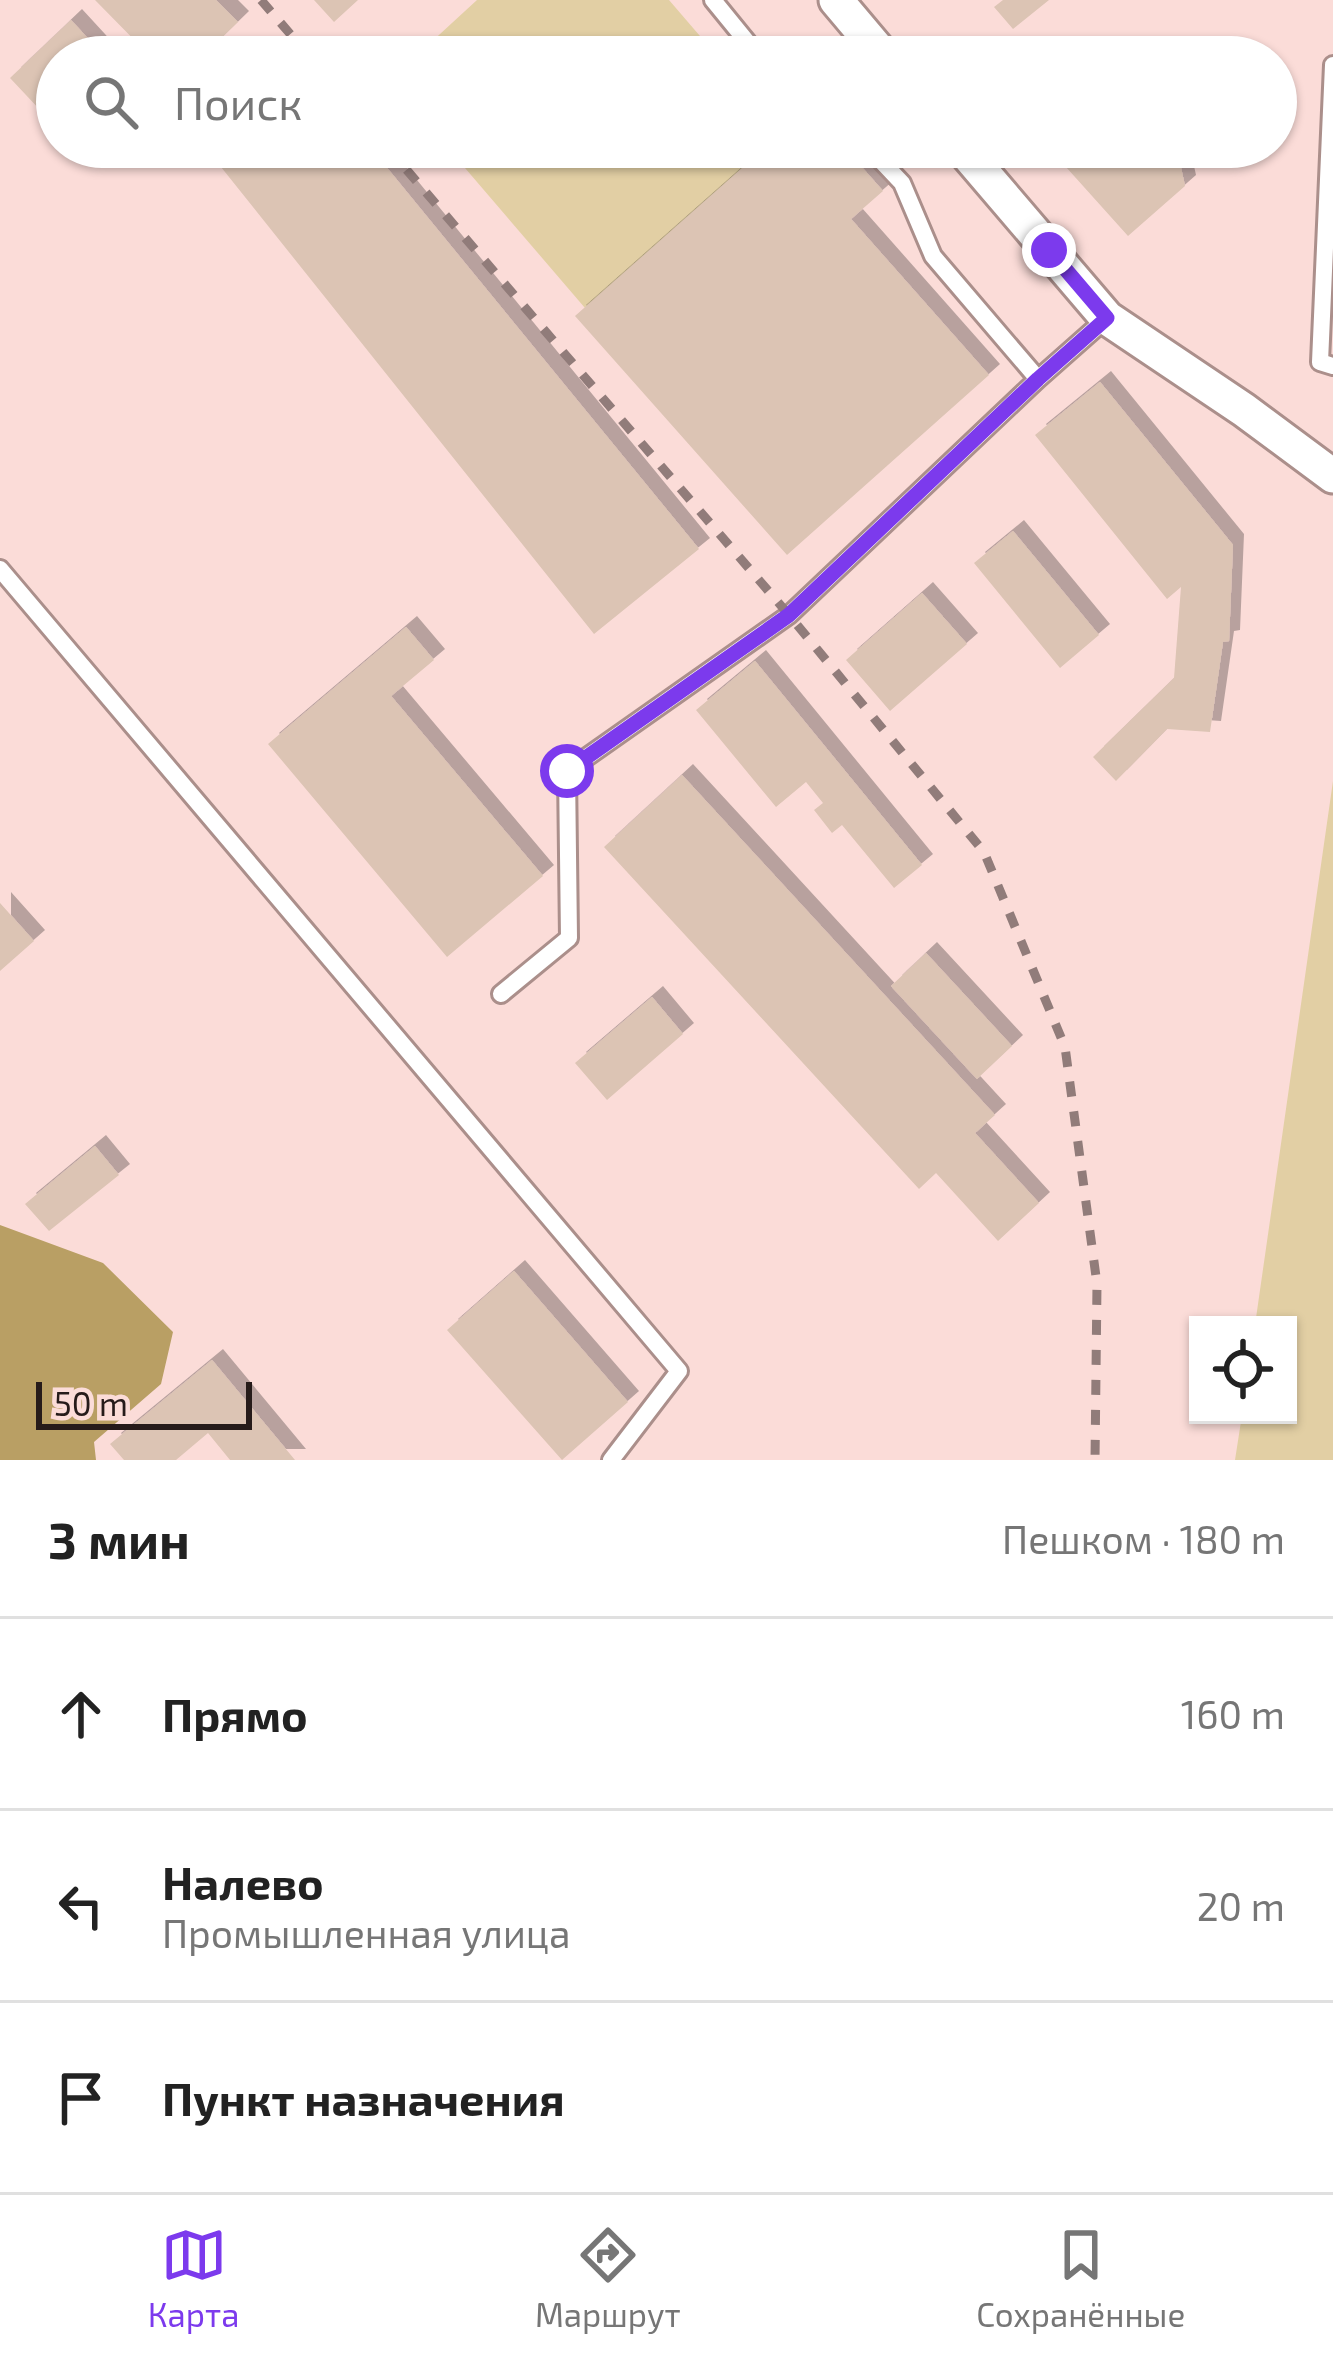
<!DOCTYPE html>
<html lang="ru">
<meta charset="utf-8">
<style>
:root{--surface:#fff;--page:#f2f2f2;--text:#222;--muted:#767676;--line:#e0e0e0;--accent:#7c3aed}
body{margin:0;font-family:"Exo 2",sans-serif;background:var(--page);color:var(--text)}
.controls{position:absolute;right:36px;bottom:36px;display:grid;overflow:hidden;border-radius:0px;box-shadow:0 3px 9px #0004}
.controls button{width:108px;height:108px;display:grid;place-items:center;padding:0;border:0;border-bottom:3px solid var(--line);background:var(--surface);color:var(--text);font:60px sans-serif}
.scale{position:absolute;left:36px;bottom:30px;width:216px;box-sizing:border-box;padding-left:12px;border:6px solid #261b1a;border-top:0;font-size:33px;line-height:42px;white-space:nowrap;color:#261b1a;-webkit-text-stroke:9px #fbdcd8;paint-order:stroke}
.stop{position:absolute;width:36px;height:36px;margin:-27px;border:9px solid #7c3aed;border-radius:50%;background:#fff}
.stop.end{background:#7c3aed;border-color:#fff;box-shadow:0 3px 12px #0008}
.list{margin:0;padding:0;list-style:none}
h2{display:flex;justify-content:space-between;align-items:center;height:156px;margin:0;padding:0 48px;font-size:51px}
h2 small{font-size:39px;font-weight:400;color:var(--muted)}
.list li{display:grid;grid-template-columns:78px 1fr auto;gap:36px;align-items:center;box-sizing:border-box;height:192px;padding:0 48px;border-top:3px solid var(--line)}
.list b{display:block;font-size:45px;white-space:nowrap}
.list p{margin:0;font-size:39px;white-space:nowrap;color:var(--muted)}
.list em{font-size:39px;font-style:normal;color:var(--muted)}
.icon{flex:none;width:66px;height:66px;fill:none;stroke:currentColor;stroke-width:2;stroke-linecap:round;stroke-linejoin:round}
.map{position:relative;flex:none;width:1333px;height:1460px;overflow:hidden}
.search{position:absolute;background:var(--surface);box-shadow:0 3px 9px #0004;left:36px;right:36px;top:36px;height:132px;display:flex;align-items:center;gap:30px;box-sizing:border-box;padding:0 42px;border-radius:66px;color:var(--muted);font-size:45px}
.sheet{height:732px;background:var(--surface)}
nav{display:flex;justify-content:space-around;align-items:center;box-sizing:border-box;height:168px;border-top:3px solid var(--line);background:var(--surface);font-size:33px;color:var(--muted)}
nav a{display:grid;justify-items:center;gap:6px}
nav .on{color:var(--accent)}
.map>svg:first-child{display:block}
.green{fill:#e2cfa4}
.forest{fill:#b99f64}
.building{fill:#dcc4b4;filter:url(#shadow)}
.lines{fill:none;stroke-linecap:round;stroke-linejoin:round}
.lane-casing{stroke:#ab8f8b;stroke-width:22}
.street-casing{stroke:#ab8f8b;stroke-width:39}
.lane{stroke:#fff;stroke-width:16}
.street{stroke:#fff;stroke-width:33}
.rail{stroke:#917c7a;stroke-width:9;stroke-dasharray:15 15;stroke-linecap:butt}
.route{stroke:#7c3aed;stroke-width:15}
</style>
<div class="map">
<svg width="1333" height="1460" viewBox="0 0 1333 1460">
<defs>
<filter id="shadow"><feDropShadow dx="11" dy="-11" stdDeviation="0" flood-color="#0004"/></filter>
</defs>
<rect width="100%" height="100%" fill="#fbdcd8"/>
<path class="green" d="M477 0H669L718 57H415Z
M447 147H766L585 308Z
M1333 781V1460H1235L1242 1415H1288V1325H1255Z"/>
<path class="forest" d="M0 1225 103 1263 173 1332 161 1384 94 1442 96 1460H0Z"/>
<path class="building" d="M95 0H216L238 22 202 57H151Z
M314 0H358L334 22Z
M1003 0H1049L1013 29 994 7Z
M71 20 105 57H57V128L10 78Z
M205 147H370L699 549 594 634Z
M766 147H844L883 191 851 219 989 375 787 555 575 316Z
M1048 147H1172L1178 154 1185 186 1128 236Z
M1100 382 1233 545 1229 641 1223 642 1210 732 1167 729 1116 781 1093 757 1174 678 1181 587 1167 599 1035 435Z
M1013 531 1099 635 1060 668 974 563Z
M922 593 967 644 890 711 846 660Z
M406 627 434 660 391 696 543 876 447 957 268 744Z
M755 661 922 865 894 888 842 825 832 833 814 810 823 803 806 782 776 807 696 710Z
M682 775 995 1115 975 1133 1039 1203 998 1241 936 1173 919 1189 604 847Z
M0 903 34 941 0 971Z
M926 953 1012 1046 977 1079 891 986Z
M652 997 683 1034 607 1100 575 1063Z
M95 1146 119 1175 49 1231 25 1204Z
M514 1271 628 1402 562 1460 447 1330Z
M212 1360 295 1460H230L208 1433 176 1460H124L110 1444Z"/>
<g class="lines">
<defs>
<path id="lane" d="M713 0 757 54 764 57
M1333 65 1320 362 1333 366
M868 147 902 183 933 256 1038 379
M0 569 679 1371 611 1460
M501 994 569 938 567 771 789 615 1038 379 1107 318"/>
<path id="street" d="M836 0 884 57
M961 147 1107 318 1244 410 1333 476"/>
</defs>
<use href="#lane" class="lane-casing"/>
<use href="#street" class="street-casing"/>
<use href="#lane" class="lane"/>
<use href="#street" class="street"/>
<path class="rail" d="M261 0 310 57
M387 147 789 615 984 852 1065 1047 1097 1284 1095 1460"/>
</g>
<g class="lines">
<path class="route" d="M567 771 789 615 1038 379 1107 318 1049 250"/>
</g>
</svg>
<div class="controls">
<button><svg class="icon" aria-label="locate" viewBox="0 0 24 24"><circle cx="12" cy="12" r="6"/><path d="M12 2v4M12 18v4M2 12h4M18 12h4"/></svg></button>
</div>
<div class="scale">50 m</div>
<div class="stop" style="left:567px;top:771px"></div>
<div class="stop end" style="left:1049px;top:250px"></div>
<div class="search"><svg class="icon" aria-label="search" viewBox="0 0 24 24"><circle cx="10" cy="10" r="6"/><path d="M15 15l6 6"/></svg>Поиск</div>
</div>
<section class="sheet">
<h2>3 мин<small>Пешком · 180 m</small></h2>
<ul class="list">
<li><svg class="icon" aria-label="ahead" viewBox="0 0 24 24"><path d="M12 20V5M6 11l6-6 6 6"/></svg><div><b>Прямо</b></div><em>160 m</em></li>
<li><svg class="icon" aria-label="left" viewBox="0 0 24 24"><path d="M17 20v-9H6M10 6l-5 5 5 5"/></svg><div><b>Налево</b><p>Промышленная улица</p></div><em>20 m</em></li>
<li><svg class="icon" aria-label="arrive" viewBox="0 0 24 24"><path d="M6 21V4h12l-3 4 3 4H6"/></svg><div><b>Пункт назначения</b></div></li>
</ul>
</section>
<nav>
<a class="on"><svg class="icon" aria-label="map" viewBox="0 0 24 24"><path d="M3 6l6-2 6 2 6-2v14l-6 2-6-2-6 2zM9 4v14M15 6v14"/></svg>Карта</a>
<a><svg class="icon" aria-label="directions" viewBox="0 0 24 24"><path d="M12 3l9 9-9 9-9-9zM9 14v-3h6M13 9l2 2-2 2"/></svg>Маршрут</a>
<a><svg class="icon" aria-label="saved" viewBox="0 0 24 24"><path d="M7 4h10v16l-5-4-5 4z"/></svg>Сохранённые</a>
</nav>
